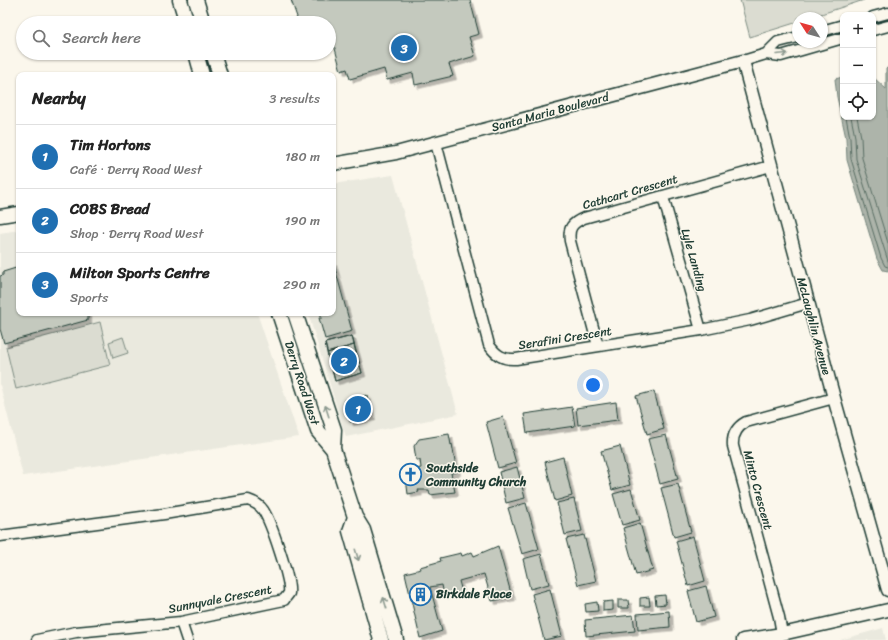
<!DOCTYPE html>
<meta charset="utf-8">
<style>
:root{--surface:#fff;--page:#f2f2f2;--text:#222;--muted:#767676;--line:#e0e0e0;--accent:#1f6fb2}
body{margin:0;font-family:Sriracha,sans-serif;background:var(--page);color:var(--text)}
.controls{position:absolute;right:12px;top:12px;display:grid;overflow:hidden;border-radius:8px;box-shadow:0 1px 3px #0004}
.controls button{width:36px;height:36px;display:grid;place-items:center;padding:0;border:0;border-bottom:1px solid var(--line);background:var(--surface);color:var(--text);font:20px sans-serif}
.compass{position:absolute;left:792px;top:12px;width:36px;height:36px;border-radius:50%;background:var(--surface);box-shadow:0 1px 3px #0004;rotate:306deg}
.you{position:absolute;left:593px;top:385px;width:14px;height:14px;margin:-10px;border:3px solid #fff;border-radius:50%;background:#1a73e8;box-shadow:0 0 0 6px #1a73e833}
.badge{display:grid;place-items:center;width:26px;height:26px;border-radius:50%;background:var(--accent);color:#fff;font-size:13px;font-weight:700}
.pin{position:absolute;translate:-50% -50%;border:2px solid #fff;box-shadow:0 1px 4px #0006}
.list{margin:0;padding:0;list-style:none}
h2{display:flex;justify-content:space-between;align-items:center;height:52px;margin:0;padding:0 16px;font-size:17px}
h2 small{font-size:13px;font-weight:400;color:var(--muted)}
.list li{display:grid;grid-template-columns:26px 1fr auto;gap:12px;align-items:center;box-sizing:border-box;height:64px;padding:0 16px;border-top:1px solid var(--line)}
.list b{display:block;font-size:15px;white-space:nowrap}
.list p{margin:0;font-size:13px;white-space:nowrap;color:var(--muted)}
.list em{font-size:13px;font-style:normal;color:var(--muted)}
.icon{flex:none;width:22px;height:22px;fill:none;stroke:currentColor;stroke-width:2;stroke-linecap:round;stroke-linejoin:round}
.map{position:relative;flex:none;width:888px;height:640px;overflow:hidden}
.search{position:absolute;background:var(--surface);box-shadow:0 1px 3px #0004;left:16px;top:16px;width:320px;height:44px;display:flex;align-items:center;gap:10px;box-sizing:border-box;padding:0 14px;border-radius:22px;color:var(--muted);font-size:15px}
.panel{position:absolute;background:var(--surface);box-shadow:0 1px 3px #0004;left:16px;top:72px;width:320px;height:244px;border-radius:8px}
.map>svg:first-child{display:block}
.built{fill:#eae9de}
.green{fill:#dbdcd1;stroke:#7d8c82}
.water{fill:#adb4aa;stroke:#74847b}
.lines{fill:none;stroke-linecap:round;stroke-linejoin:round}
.shore{stroke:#586d63;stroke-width:1}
.building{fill:#c4c9be;stroke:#1f3d34;filter:url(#shadow)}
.minor-casing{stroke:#1f3d34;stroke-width:13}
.tertiary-casing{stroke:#1f3d34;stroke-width:15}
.secondary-casing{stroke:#1f3d34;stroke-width:17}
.minor{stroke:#fbf7ec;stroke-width:10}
.tertiary{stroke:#fbf7ec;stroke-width:12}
.secondary{stroke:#fbf7ec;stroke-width:14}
.oneway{stroke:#8d9a90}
.labels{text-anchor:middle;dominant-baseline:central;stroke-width:3;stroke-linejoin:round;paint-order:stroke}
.street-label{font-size:12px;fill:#1f3d34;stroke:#fbf7ec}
.poi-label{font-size:12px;font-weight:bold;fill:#1f3d34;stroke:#fbf7ec;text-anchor:start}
</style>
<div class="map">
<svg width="888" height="640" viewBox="0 0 888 640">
<defs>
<filter id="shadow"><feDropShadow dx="3.5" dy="3.5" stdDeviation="0" flood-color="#0004"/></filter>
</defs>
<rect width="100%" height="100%" fill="#fbf7ec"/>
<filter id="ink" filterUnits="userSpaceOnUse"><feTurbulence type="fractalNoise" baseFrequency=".025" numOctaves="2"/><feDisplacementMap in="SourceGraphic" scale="8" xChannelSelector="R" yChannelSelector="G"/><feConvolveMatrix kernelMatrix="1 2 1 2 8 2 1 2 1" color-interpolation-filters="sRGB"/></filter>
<g filter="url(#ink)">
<path class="built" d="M393 175 458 414 346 437 308 313H333V184Z
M19 230V313H257L299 437 23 476 0 385V233Z
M883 628 886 640H840Z"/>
<path class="green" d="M740 0H864L809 18H798V22L750 37Z
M100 322 110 365 16 389 6 347Z
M123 337 128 353 113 358 109 342Z"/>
<path class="water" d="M888 67V271L883 270 877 259 847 160 846 138 837 97 835 79 843 77V117H873V77L886 89V69Z"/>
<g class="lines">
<path class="shore" d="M846 117 850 138 851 159 881 258 885 266 888 267
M851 117 855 137 856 159 888 261
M857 117 861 137 862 158 888 243"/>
</g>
<path class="building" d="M291 0H470L479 34 469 37 475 56 449 64 453 76 415 85 413 73 387 80 384 69 350 79 347 69 341 71 333 41 329 38V23H294L297 17Z
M333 261 352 331 325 339 319 318H322L320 313H333Z
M19 267V313H88V320L4 343 0 329V276L3 275V272Z
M352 336 362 373 335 381 325 343Z
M352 336 354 345 327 353 325 343Z
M354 345 356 353 329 361 327 353Z
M356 353 359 362 332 369 329 361Z
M359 362 362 373 335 381 332 369Z
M654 391 664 429 647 434 636 396Z
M367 395 372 417 350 422 345 400Z
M616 402 618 420 578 425 576 408Z
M572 407 575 426 527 433 524 414Z
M503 417 516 463 498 468 486 422Z
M449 434 451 445 452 444 457 472 451 473 455 492 430 495 429 490H418L419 492 408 494 405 471 421 468 420 460H416L414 446 419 439Z
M666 435 678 479 660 484 648 439Z
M620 446 630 485 612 490 601 451Z
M563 457 572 496 555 501 545 462Z
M517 467 525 498 506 503 499 472Z
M678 484 691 532 674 537 661 488Z
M631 489 640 520 622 525 613 494Z
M574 499 582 531 565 535 557 503Z
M526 503 539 549 522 554 508 508Z
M640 523 653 570 636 575 623 528Z
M584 535 596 581 578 585 566 539Z
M693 536 705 581 688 586 676 541Z
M498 546 512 597 492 601 484 574 459 581 462 592 444 595 442 585 430 587 442 631 420 638 405 573 421 569 420 567 441 561 440 558 461 553 462 556 472 552 474 556Z
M541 554 549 584 530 589 523 559Z
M706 586 714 617 696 622 688 591Z
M550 589 562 636 544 640 532 594Z
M665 595 666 604 656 605 655 596Z
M649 597 650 606H640V598Z
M618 600H628L629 608H618Z
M613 601V610L603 611V602Z
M597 602 598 611 586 612 585 604Z
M669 611 670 627 638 630 637 614Z
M633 615 635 631 586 636 585 620Z"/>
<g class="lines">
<defs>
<path id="minor" d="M873 17 888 13
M873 30 888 26
M822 31 843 25
M798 37 778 42 766 54 781 56 843 38
M743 61 766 54
M436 143 489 345C496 355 503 360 516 359L701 330 750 320 808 303
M663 197 701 330
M598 346 570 241C568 228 572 223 584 218L771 166
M0 536 164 514 248 500C254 502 259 504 263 510 271 522 291 580 289 593 288 595 285 598 284 600L181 622 76 632 37 640
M181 622 187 640
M782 634 779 617 733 446C732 435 737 427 746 422L834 398"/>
<path id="tertiary" d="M333 164 396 153 743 61 834 398 888 590
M0 216 19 213
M743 640 782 634 888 610"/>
<path id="secondary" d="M180 0 187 23
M196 0 203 23
M196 53 202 75
M213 53 220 75
M279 313 318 431 333 449
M295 313 334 430 333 449 355 517 363 530 396 640
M355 517 350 531 381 640"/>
</defs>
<use href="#minor" class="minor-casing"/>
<use href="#tertiary" class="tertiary-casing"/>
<use href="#secondary" class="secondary-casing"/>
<use href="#minor" class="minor"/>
<use href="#tertiary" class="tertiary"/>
<use href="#secondary" class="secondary"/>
</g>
<defs><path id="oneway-shaft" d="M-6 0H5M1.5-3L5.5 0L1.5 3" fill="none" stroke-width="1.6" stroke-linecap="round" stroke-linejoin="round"/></defs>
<g class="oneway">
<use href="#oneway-shaft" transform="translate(782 54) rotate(-5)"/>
<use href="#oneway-shaft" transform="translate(327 411) rotate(-108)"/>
<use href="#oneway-shaft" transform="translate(357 555) rotate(73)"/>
<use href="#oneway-shaft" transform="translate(385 603) rotate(-107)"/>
</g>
</g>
<defs>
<symbol id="church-ring" viewBox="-11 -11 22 22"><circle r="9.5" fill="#fbf7ec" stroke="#1f6fb2" stroke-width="1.5"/><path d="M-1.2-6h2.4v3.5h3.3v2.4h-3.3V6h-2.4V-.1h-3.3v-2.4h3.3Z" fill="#1f6fb2"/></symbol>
<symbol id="building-ring" viewBox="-11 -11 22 22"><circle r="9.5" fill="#fbf7ec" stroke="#1f6fb2" stroke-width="1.5"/><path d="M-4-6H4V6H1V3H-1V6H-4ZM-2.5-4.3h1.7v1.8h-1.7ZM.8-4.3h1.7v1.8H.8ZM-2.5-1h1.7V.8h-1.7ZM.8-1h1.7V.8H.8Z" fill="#1f6fb2"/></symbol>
</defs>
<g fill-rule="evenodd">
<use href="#church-ring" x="398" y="462" width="25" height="25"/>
<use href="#building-ring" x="408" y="582" width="25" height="25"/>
</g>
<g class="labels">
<g class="street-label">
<text transform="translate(550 112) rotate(-15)">Santa Maria Boulevard</text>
<text transform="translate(630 192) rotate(-16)">Cathcart Crescent</text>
<text transform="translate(694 260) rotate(74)">Lyle Landing</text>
<text transform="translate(814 326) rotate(75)">McLaughlin Avenue</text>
<text transform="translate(565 338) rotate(-9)">Serafini Crescent</text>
<text transform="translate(302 383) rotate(72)">Derry Road West</text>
<text transform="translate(758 490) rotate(75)">Minto Crescent</text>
<text transform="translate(220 599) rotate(-11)">Sunnyvale Crescent</text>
</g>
<g class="poi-label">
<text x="426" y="468">Southside<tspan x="426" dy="14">Community Church</tspan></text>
<text x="436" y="594">Birkdale Place</text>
</g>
</g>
</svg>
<div class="controls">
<button>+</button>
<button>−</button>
<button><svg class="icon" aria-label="locate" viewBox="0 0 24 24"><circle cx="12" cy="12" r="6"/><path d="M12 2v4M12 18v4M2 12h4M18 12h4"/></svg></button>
</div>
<svg class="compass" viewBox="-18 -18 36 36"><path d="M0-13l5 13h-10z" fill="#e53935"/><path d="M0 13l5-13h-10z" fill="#767676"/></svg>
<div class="you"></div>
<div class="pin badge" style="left:358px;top:409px">1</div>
<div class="pin badge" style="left:344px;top:361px">2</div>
<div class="pin badge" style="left:404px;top:48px">3</div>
<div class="search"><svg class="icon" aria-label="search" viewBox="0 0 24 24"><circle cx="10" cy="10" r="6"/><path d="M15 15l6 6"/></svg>Search here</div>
<section class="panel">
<h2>Nearby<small>3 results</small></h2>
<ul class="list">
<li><span class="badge">1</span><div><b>Tim Hortons</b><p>Café · Derry Road West</p></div><em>180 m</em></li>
<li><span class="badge">2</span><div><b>COBS Bread</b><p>Shop · Derry Road West</p></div><em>190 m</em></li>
<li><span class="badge">3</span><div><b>Milton Sports Centre</b><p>Sports</p></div><em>290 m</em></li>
</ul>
</section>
</div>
